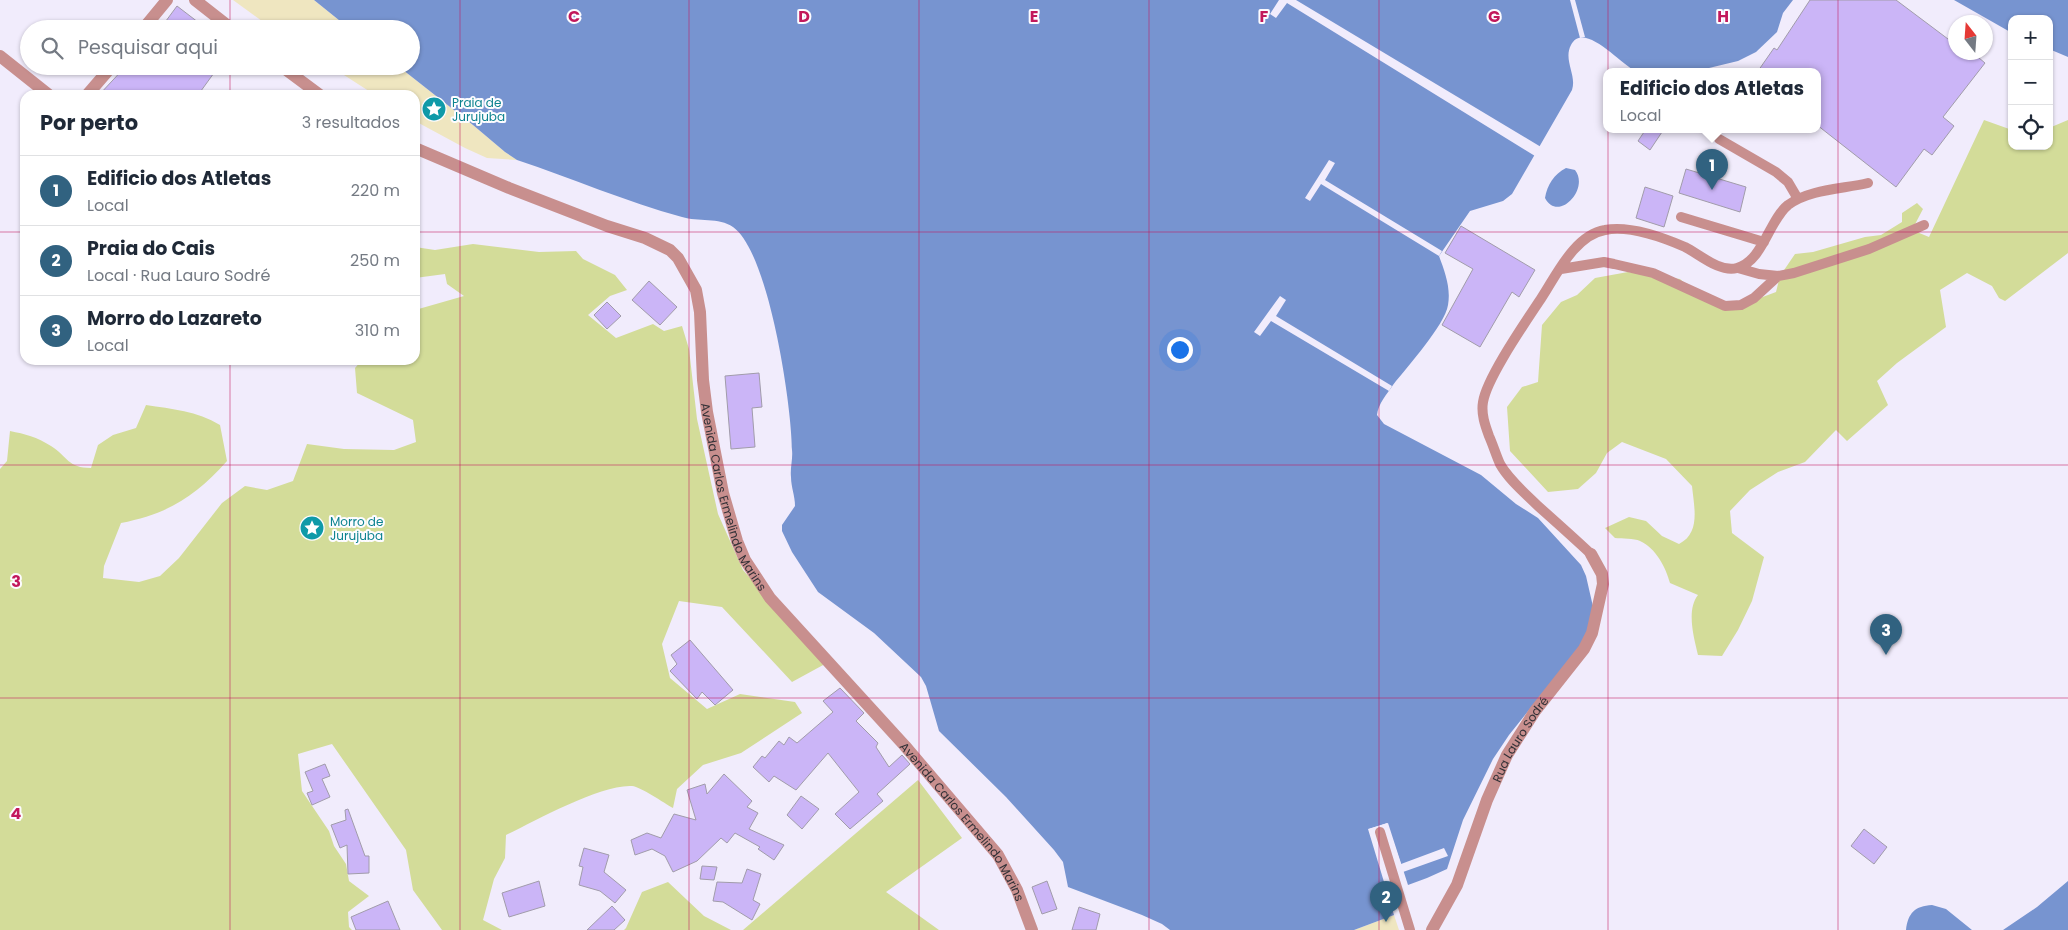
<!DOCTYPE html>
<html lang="pt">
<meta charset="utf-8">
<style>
:root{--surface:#fff;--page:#f6f6f7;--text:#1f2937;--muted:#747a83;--line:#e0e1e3;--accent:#316280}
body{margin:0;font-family:Poppins,sans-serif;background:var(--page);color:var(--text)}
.controls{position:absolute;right:15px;top:15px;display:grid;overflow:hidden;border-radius:10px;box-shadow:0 1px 4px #0004}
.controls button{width:45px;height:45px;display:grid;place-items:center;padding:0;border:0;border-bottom:1px solid var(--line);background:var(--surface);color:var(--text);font:25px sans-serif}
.compass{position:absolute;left:1948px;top:15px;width:45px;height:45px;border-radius:50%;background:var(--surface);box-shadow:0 1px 4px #0004;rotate:343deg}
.you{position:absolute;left:1179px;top:349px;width:18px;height:18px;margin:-12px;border:4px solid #fff;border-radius:50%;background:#1a73e8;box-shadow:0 0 0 8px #1a73e833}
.badge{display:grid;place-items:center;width:32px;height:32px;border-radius:50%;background:var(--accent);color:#fff;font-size:16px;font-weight:700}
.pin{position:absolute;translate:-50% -41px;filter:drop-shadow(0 1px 2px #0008)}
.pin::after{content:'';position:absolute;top:26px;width:18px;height:15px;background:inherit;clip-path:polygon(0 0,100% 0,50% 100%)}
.popup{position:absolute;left:1603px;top:68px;width:218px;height:65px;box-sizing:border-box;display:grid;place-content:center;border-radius:10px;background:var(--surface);filter:drop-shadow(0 1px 4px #0005);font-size:16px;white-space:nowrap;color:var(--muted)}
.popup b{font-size:19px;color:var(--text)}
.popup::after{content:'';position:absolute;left:50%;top:100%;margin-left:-10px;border:10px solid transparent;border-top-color:var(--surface)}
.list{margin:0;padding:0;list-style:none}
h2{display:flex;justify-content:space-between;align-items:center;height:65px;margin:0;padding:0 20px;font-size:21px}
h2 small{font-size:16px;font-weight:400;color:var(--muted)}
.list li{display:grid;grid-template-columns:32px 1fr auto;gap:15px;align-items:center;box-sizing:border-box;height:70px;padding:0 20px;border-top:1px solid var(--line)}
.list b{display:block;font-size:19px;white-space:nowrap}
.list p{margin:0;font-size:16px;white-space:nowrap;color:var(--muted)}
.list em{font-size:16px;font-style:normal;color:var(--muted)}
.icon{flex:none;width:28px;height:28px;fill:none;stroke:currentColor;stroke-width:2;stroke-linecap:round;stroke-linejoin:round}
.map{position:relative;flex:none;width:2068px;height:930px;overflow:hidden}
.search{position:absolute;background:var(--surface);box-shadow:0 1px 4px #0004;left:20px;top:20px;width:400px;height:55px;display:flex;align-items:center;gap:12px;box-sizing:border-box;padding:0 18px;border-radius:28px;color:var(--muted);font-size:19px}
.panel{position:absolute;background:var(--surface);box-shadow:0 1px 4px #0004;left:20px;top:90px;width:400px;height:275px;border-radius:15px}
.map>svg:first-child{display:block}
.green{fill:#d3dc99}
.sand{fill:#efe6c0}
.water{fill:#7794d0}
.pier{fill:#f1ecfc}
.building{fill:#cbb5f7;stroke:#a19caa}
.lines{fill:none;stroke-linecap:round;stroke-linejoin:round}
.service{stroke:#c88f8e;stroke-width:10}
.minor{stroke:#c88f8e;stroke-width:12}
.tertiary{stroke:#c88f8e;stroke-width:12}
.grid{fill:none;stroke:#c2185b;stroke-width:1;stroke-opacity:0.55}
.labels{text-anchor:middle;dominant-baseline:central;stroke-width:4;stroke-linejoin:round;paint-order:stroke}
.culture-label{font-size:12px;fill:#0d838f;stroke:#fdfcff;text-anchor:start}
.street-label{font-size:12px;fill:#333137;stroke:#fdfcff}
.grid-label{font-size:16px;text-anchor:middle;font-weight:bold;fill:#c2185b;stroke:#fdfcff;stroke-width:4;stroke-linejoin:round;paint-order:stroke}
</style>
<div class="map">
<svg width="2068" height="930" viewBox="0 0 2068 930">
<rect width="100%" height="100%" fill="#f1ecfc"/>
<path class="green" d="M1984 120 2012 130V146H2049V128L2068 120V253L2005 301 1999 298 1992 286 1967 273 1940 290 1946 327 1897 363 1877 381 1888 405 1847 441 1836 430 1805 462 1778 472 1750 490 1730 511 1732 533 1764 557 1752 601 1738 630 1722 656 1698 655C1694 638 1686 610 1698 595L1670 583C1666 568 1656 548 1640 541 1634 538 1622 539 1615 538L1605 528 1629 517 1646 521 1662 536 1679 544C1701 533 1694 507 1692 486L1666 459 1622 442 1607 453 1596 473 1578 489 1548 492 1510 451 1507 407 1522 387 1538 382 1542 325 1561 302 1577 295 1595 278 1628 272 1680 279 1697 294 1716 304H1744L1776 292 1780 276 1795 254 1813 252 1865 237 1881 235 1902 222V213L1917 203 1923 209 1912 230 1929 237Z
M473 244 539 252 576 251 583 259 615 275 627 290 610 296 588 315 616 338 653 324 664 331 682 326 689 349 697 419 718 514 743 570 825 664 792 682 722 607 679 601 662 644 670 678 707 709 740 694 795 702 802 713 741 753 703 765 677 789 673 808C664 803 641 787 632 786 601 784 535 821 506 835L505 858 494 879 483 920 502 930H442L413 890 406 850 332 744 298 754 302 791 329 831 334 846 346 864 349 881 369 896 348 912 349 927 352 930H0V469L7 461 10 431C25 434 37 437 51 446 68 457 68 468 91 468L98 445 113 435 136 428 146 405C172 409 197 411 220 425L227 461C196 496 168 514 121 523L104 566 103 578 139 582 160 576 179 558 222 503 245 486 267 490 293 481 307 444 344 449 394 450 416 442 413 420 357 393 355 368 362 360H415V310L464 296 447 284 445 274 415 278V247L435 250Z
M918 780 962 838 886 892 939 930H743Z
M668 882 704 916 731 930H624L626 928 642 892Z"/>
<path class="sand" d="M233 0H314L350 29H273Z
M330 66H398L473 125 505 152 517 160 487 158 465 148 415 121V95H375Z
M1394 915 1399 930H1354Z"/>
<path class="water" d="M314 0H1793L1783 13 1777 32 1756 52 1738 61 1709 68 1708 71C1695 71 1642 74 1634 70 1621 64 1583 20 1571 45 1563 60 1577 75 1572 90L1512 194 1503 201 1470 211 1439 256C1445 272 1451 288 1448 305 1445 325 1407 367 1393 385 1387 394 1378 404 1377 415L1384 424 1481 475 1516 504 1538 518 1581 565 1586 576 1594 611 1587 638 1509 735 1493 759 1463 820 1447 869 1427 878 1408 885 1388 823 1368 829 1394 915 1354 930H1170L1162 924 1142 915 1068 887 1063 862 1054 850 1006 797 939 731 926 686 921 677 874 633 818 592 792 552 782 531V525L795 506C795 496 791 487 791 477 790 468 793 459 792 450 792 406 769 252 733 227 719 217 698 222 682 217 626 202 572 178 517 160L505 152 473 125 398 66H411V29H350Z
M1954 0H2068V57L2049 49V19H2012V33Z
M1566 168 1575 170C1590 189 1558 223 1545 198 1547 185 1554 174 1566 168Z
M2068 881V930H2003L2037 907Z
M1932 905 1946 909 1972 930H1906C1908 913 1915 906 1932 905Z"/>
<path class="pier" d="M1279 0H1296L1541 147 1535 156 1287 3 1276 18 1270 14Z
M1570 0H1575L1585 37 1580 38Z
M1329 160 1335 163 1325 180 1442 251 1439 256 1321 184 1310 201 1305 198Z
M1280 296 1286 300 1276 316 1392 386 1389 391 1271 321 1260 336 1254 332Z
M1387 823 1401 864 1444 848 1448 856 1403 872 1408 887 1386 826 1370 831 1387 884 1369 829Z"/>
<path class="building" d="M1810 0H1896L1956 45V52H1972L1985 63 1943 117 1954 126 1932 155 1924 149 1896 187 1817 125V71H1758L1774 48 1777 50Z
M177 6 207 29H160Z
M126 66H219L198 95H99Z
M1646 129H1664L1650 150 1638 141Z
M1686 169 1746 187 1740 212 1679 193Z
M1645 187 1673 196 1664 227 1636 218Z
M1461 226 1535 270 1519 297 1512 292 1480 347 1442 325 1473 269 1445 253Z
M649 281 677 307 660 325 632 300Z
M607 302 621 316 607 329 594 315Z
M759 373 762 407 752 408 755 447 731 449 725 376Z
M690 640 733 690 715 705 702 692 697 699 670 671 677 664 671 655Z
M840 688 864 713 856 721 878 743 876 747 889 767 902 755 910 764 877 794 883 801 850 829 835 814 859 792 828 753 796 790 774 776 769 782 753 767 762 756 765 758 779 741 784 745 789 737 797 743 833 712 823 701Z
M325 764 330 776 322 779 330 797 312 805 307 793 313 791 305 772Z
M724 774 752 801 747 807 758 813 749 829 784 845 774 860 758 849 760 847 735 833 727 843 721 838 697 861 673 872 665 856 652 849 635 855 631 840 647 833 661 838 674 814 696 820 687 790 705 784 707 794Z
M801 796 819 809 802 829 787 815Z
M348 809 365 856H369V873L348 874 347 845 340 848 331 825 346 820 345 810Z
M1864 829 1887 847 1874 864 1851 846Z
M584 848 609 855 604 872 626 890 615 903 600 891 579 885 583 867 579 866Z
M702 866 717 867 714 880 700 879Z
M747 869 761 874 753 900 760 904 752 920 723 902 713 901 717 882 742 883Z
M539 881 545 906 509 917 502 893Z
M1047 881 1057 909 1042 914 1032 887Z
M388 901 400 930H356L351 917Z
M612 906 625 920 614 930H587Z
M1079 907 1100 914 1096 930H1072Z"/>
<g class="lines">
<path class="service" d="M1719 139 1776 172 1788 182 1798 199
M1681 217 1764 242
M1738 268 1759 274 1778 276 1794 273 1869 249 1924 225
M1561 269 1604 262 1614 264 1653 273 1725 306 1741 305 1754 298 1778 276
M1591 554C1574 538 1556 522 1538 506 1525 493 1509 480 1500 464 1496 455 1493 445 1489 436 1485 425 1481 414 1483 402 1487 377 1527 320 1542 297 1557 274 1575 235 1605 230 1630 225 1662 237 1685 247 1699 254 1720 273 1737 268 1763 261 1769 220 1788 205 1810 189 1843 189 1868 183
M1380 832 1410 930"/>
<g class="minor">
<path d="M143 29 167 0"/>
<path d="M0 56 49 95"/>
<path d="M87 95 112 66"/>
<path id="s1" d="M1432 930 1457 885 1487 800 1507 755 1535 711 1584 649 1592 633 1603 584 1602 574 1591 554"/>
</g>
<g class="tertiary">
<path d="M195 0 232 29"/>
<path d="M281 66 320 95"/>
<path id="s2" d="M415 148 509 188 607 226 645 238 670 250 678 258 696 290 700 312 703 380 707 412 723 493 737 541 745 560 770 598 905 746 998 855 1017 890 1032 930"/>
</g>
</g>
<path class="grid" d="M230 0V29M460 0V930M689 0V930M919 0V930M1149 0V930M1379 0V930M1608 0V930M1838 0V930M230 66V95M0 232H25M415 232H2068M230 360V930M0 465H2068M0 698H2068"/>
<defs>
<symbol id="sight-disc" viewBox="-11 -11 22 22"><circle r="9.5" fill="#0f9aa8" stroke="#fdfcff"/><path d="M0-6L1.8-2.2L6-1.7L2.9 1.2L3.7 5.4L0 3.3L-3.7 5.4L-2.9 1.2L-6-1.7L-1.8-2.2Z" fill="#fff"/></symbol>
</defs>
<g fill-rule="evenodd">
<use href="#sight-disc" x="420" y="95" width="28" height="28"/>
<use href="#sight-disc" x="298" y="514" width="28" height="28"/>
</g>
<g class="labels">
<g class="culture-label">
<text x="452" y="102">Praia de<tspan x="452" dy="14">Jurujuba</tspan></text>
<text x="330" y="521">Morro de<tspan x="330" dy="14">Jurujuba</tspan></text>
</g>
<g class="street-label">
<text stroke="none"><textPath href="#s2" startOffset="535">Avenida Carlos Ermelindo Marins</textPath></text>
<text stroke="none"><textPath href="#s1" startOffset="211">Rua Lauro Sodré</textPath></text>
<text stroke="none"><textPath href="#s2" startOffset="940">Avenida Carlos Ermelindo Marins</textPath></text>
</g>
</g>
<g class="grid-label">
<text x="574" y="22">C</text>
<text x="804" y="22">D</text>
<text x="1034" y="22">E</text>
<text x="1264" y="22">F</text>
<text x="1494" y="22">G</text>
<text x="1723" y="22">H</text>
<text x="16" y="587">3</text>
<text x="16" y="819">4</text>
</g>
</svg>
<div class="controls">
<button>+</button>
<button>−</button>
<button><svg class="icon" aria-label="locate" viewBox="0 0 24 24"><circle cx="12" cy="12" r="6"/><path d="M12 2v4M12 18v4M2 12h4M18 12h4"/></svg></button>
</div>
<svg class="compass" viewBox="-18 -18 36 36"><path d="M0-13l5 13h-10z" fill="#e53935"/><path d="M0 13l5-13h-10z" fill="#747a83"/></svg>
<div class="you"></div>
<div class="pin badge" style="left:1712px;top:190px">1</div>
<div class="popup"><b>Edificio dos Atletas</b>Local</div>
<div class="pin badge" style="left:1386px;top:922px">2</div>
<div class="pin badge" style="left:1886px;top:655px">3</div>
<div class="search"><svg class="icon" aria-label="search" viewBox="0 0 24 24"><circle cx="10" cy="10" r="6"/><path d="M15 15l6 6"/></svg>Pesquisar aqui</div>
<section class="panel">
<h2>Por perto<small>3 resultados</small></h2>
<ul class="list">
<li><span class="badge">1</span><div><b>Edificio dos Atletas</b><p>Local</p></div><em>220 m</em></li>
<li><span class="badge">2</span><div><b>Praia do Cais</b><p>Local · Rua Lauro Sodré</p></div><em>250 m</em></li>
<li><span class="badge">3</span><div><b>Morro do Lazareto</b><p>Local</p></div><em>310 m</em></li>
</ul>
</section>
</div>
